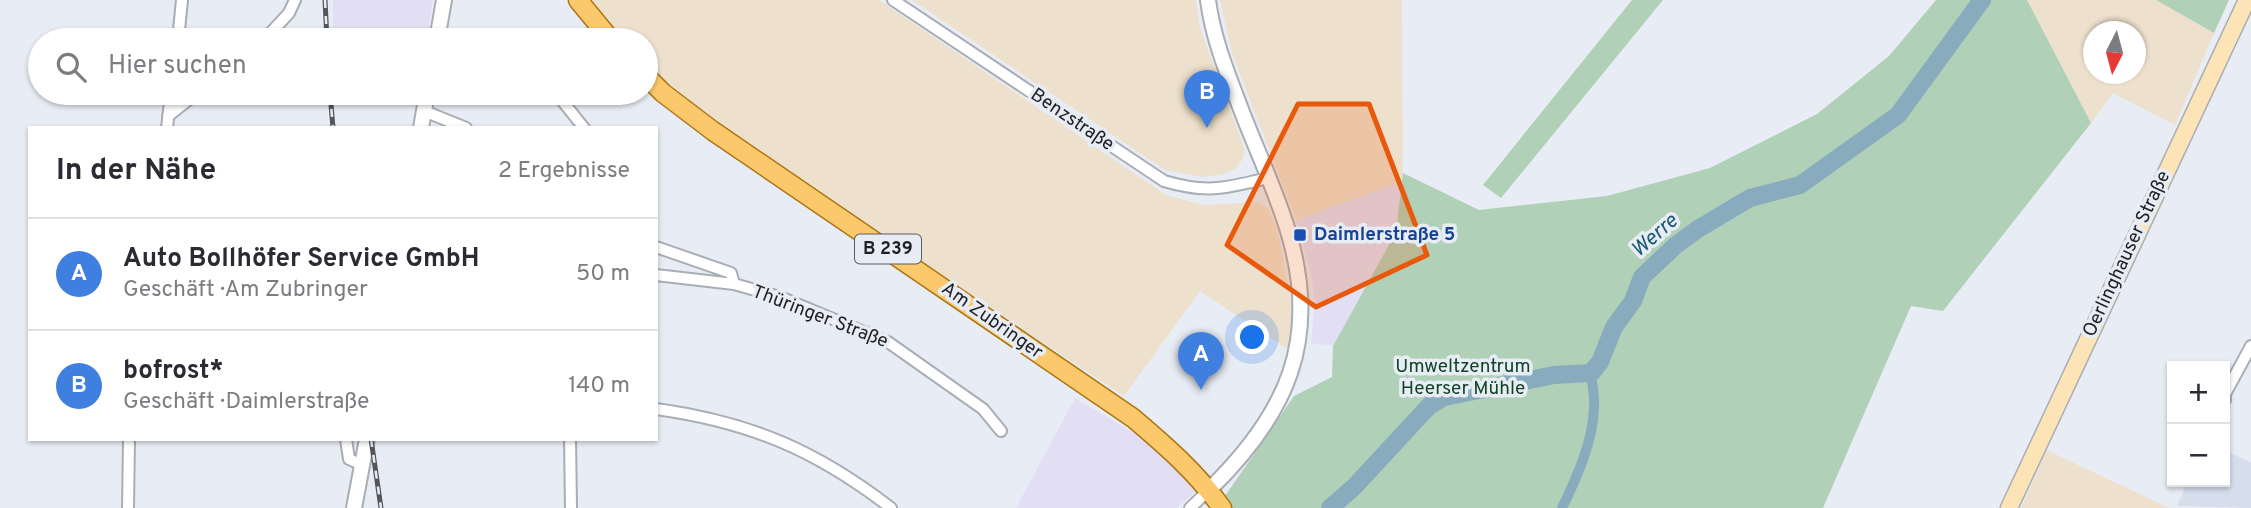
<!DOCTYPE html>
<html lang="de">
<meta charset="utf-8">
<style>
:root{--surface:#fff;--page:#f2f2f3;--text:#2b2b33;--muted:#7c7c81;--line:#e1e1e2;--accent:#7c3aed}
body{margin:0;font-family:Overpass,sans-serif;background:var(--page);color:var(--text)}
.controls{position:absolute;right:21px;bottom:21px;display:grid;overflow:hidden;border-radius:0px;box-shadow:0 2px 5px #0004}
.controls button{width:63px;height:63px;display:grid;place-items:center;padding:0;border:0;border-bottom:2px solid var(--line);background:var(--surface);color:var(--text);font:35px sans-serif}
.compass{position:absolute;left:2083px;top:21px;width:63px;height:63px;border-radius:50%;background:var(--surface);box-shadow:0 2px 5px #0004;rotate:186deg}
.you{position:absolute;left:1253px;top:338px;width:24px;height:24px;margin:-18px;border:5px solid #fff;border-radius:50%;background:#1a73e8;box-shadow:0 0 0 10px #1a73e833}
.badge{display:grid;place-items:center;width:46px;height:46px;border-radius:50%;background:var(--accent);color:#fff;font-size:23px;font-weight:700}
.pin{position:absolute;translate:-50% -58px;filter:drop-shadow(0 2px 4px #0008)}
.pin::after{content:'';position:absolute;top:37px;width:24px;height:21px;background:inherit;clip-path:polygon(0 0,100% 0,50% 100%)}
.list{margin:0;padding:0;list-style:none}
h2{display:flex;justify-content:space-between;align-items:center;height:91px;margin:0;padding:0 28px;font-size:30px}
h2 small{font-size:23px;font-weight:400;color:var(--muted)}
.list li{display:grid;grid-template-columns:46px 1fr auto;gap:21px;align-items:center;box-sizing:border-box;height:112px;padding:0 28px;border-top:2px solid var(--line)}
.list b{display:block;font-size:26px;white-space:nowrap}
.list p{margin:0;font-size:23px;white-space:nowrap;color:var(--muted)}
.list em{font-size:23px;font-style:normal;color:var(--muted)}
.icon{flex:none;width:38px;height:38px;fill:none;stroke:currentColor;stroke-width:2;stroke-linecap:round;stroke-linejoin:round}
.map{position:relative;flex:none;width:2251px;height:508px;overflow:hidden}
.search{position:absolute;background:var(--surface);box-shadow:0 2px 5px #0004;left:28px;top:28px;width:630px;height:77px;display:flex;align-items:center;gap:18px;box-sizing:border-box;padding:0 24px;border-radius:38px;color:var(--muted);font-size:26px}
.panel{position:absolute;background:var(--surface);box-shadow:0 2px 5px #0004;left:28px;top:126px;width:630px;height:315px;border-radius:0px}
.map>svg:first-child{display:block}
.commercial{fill:#e2dff5}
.industrial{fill:#ede0cc;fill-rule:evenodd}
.built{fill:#d6deec}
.green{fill:#b1d0b8}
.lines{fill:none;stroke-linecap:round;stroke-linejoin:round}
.canal{stroke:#88acbe;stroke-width:10}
.river{stroke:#88acbe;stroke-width:18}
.minor-casing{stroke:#a9adb4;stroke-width:14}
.tertiary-casing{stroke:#a9adb4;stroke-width:18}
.secondary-casing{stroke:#a9adb4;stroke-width:19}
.primary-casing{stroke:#ac7613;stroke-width:21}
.minor{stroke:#fff;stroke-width:10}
.tertiary{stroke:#fff;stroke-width:14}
.secondary{stroke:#fde4b6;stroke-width:16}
.primary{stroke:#fbc86c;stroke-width:18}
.rail-casing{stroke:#535559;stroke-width:5}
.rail{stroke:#e8ecf4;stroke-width:2.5;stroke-dasharray:8;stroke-linecap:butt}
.marked{fill:#e8590c;fill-opacity:0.2;stroke:#e8590c;stroke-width:5;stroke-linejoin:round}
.transit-dot{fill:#1a4fb4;stroke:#e8ecf4;stroke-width:2.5}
.labels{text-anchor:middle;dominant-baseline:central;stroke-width:7;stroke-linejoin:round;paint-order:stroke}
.shield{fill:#e8ecf4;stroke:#5b5d62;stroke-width:2}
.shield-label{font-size:18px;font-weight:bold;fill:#1f2023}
.street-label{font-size:19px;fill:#1f2023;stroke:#e8ecf4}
.transit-label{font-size:19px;font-weight:bold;fill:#164399;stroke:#e8ecf4;text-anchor:start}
.park-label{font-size:19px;fill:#104424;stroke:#e8ecf4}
.water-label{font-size:21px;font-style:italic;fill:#195a75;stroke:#e8ecf4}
</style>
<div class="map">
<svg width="2251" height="508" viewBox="0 0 2251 508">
<rect width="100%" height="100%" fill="#e8ecf4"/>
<path class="commercial" d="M333 0H433L427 40H333Z
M1403 181 1396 232 1333 346 1311 343 1315 302 1311 274 1296 220Z
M1075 398 1156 446 1198 489 1177 508H1016Z"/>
<path class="industrial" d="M591 0H879L1166 195 1204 205 1258 202 1269 210 1277 228 1293 310 1289 350 1200 291 1124 396 712 125 646 69V40H622Z
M912 0H1196L1199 25 1245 150 1242 160 1235 169 1223 174 1203 177 1165 170Z
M1220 0H1402L1403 181 1296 220 1232 53Z
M2027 0H2156L2214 33 2175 125 2113 93 2091 123ZM2094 32H2136V74H2094Z
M2047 450 2057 455 2169 508H2021Z"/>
<path class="built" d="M2225 451 2251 462V508L2177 506 2188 482H2225Z"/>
<path class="green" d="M1632 0H1663L1501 198 1483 185Z
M1936 0H2027L2091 123 1943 311 1911 306 1823 508H1230L1225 496 1294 396 1332 377 1333 346 1396 232 1403 173 1479 210 1607 196 1710 168 1817 114 1889 56Z
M2156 0H2229L2214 33Z"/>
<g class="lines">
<path class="canal" d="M1562 508C1577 477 1593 442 1594 407 1595 396 1592 384 1591 373"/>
<path class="river" d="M1330 508 1354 487 1429 406 1444 397 1554 375 1591 373 1600 362 1614 327 1633 301 1642 277 1676 245 1698 229 1750 198 1800 185 1898 115 1982 0"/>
<defs>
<path id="minor" d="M893 0 1164 181C1207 194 1226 188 1268 178
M178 40 182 0
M264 40 289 13 295 0
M556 93 584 128
M424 111 466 128
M168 116 197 93
M167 128 171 93
M656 247 731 273 734 284
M656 275 734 284 780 297 888 342 983 409 1001 431
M2225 400V394L2251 346
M656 409C750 422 816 450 891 508
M346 439 349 459 362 465
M570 439 571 508
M128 508 129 439
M1190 508 1209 490"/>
<path id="tertiary" d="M1208 0C1213 39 1228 75 1242 112 1257 151 1276 191 1288 231 1321 340 1287 414 1209 490
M437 40 444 0
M421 128 427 93
M354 508 367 439"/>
<path id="secondary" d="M2009 508 2247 0"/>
<path id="primary" d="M578 0 611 40
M646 76 663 93 713 131 1133 418C1166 446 1197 473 1222 508"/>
</defs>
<use href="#minor" class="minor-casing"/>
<use href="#tertiary" class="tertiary-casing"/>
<use href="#secondary" class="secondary-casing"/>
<use href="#primary" class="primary-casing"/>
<use href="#minor" class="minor"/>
<use href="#tertiary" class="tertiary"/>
<use href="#secondary" class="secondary"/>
<use href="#primary" class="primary"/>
<defs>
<path id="rail" d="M325 0 327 40
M330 93 333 128
M371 439 381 508"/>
</defs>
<use href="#rail" class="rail-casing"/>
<use href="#rail" class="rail"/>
</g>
<path class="marked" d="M1298 104H1369L1427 255 1316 307 1227 245Z"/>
<rect class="transit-dot" x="1293" y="228" width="14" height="14" rx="3.5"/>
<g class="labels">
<rect class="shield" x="855" y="234.5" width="66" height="29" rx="5"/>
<g class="shield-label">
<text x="888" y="249">B 239</text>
</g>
<g class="street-label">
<text transform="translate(1072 120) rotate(34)">Benzstraße</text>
<text transform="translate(2127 254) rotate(-65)">Oerlinghauser Straße</text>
<text transform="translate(820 317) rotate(21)">Thüringer Straße</text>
<text transform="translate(992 321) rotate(35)">Am Zubringer</text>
</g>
<g class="transit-label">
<text x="1314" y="235">Daimlerstraße 5</text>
</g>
<g class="park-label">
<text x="1463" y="367">Umweltzentrum<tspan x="1463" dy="22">Heerser Mühle</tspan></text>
</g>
<g class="water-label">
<text transform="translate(1655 236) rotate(-41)">Werre</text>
</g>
</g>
</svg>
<div class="controls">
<button>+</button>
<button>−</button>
</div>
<svg class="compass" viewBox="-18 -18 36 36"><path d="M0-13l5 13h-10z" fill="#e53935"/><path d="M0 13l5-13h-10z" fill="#7c7c81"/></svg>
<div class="you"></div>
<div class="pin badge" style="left:1201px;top:390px;background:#3f7fe0">A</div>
<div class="pin badge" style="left:1207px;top:128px;background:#3f7fe0">B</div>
<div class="search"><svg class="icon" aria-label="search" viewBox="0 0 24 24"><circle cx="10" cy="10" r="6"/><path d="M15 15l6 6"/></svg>Hier suchen</div>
<section class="panel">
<h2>In der Nähe<small>2 Ergebnisse</small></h2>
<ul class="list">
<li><span class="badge" style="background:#3f7fe0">A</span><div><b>Auto Bollhöfer Service GmbH</b><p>Geschäft · Am Zubringer</p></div><em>50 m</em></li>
<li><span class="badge" style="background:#3f7fe0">B</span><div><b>bofrost*</b><p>Geschäft · Daimlerstraße</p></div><em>140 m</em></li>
</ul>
</section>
</div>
